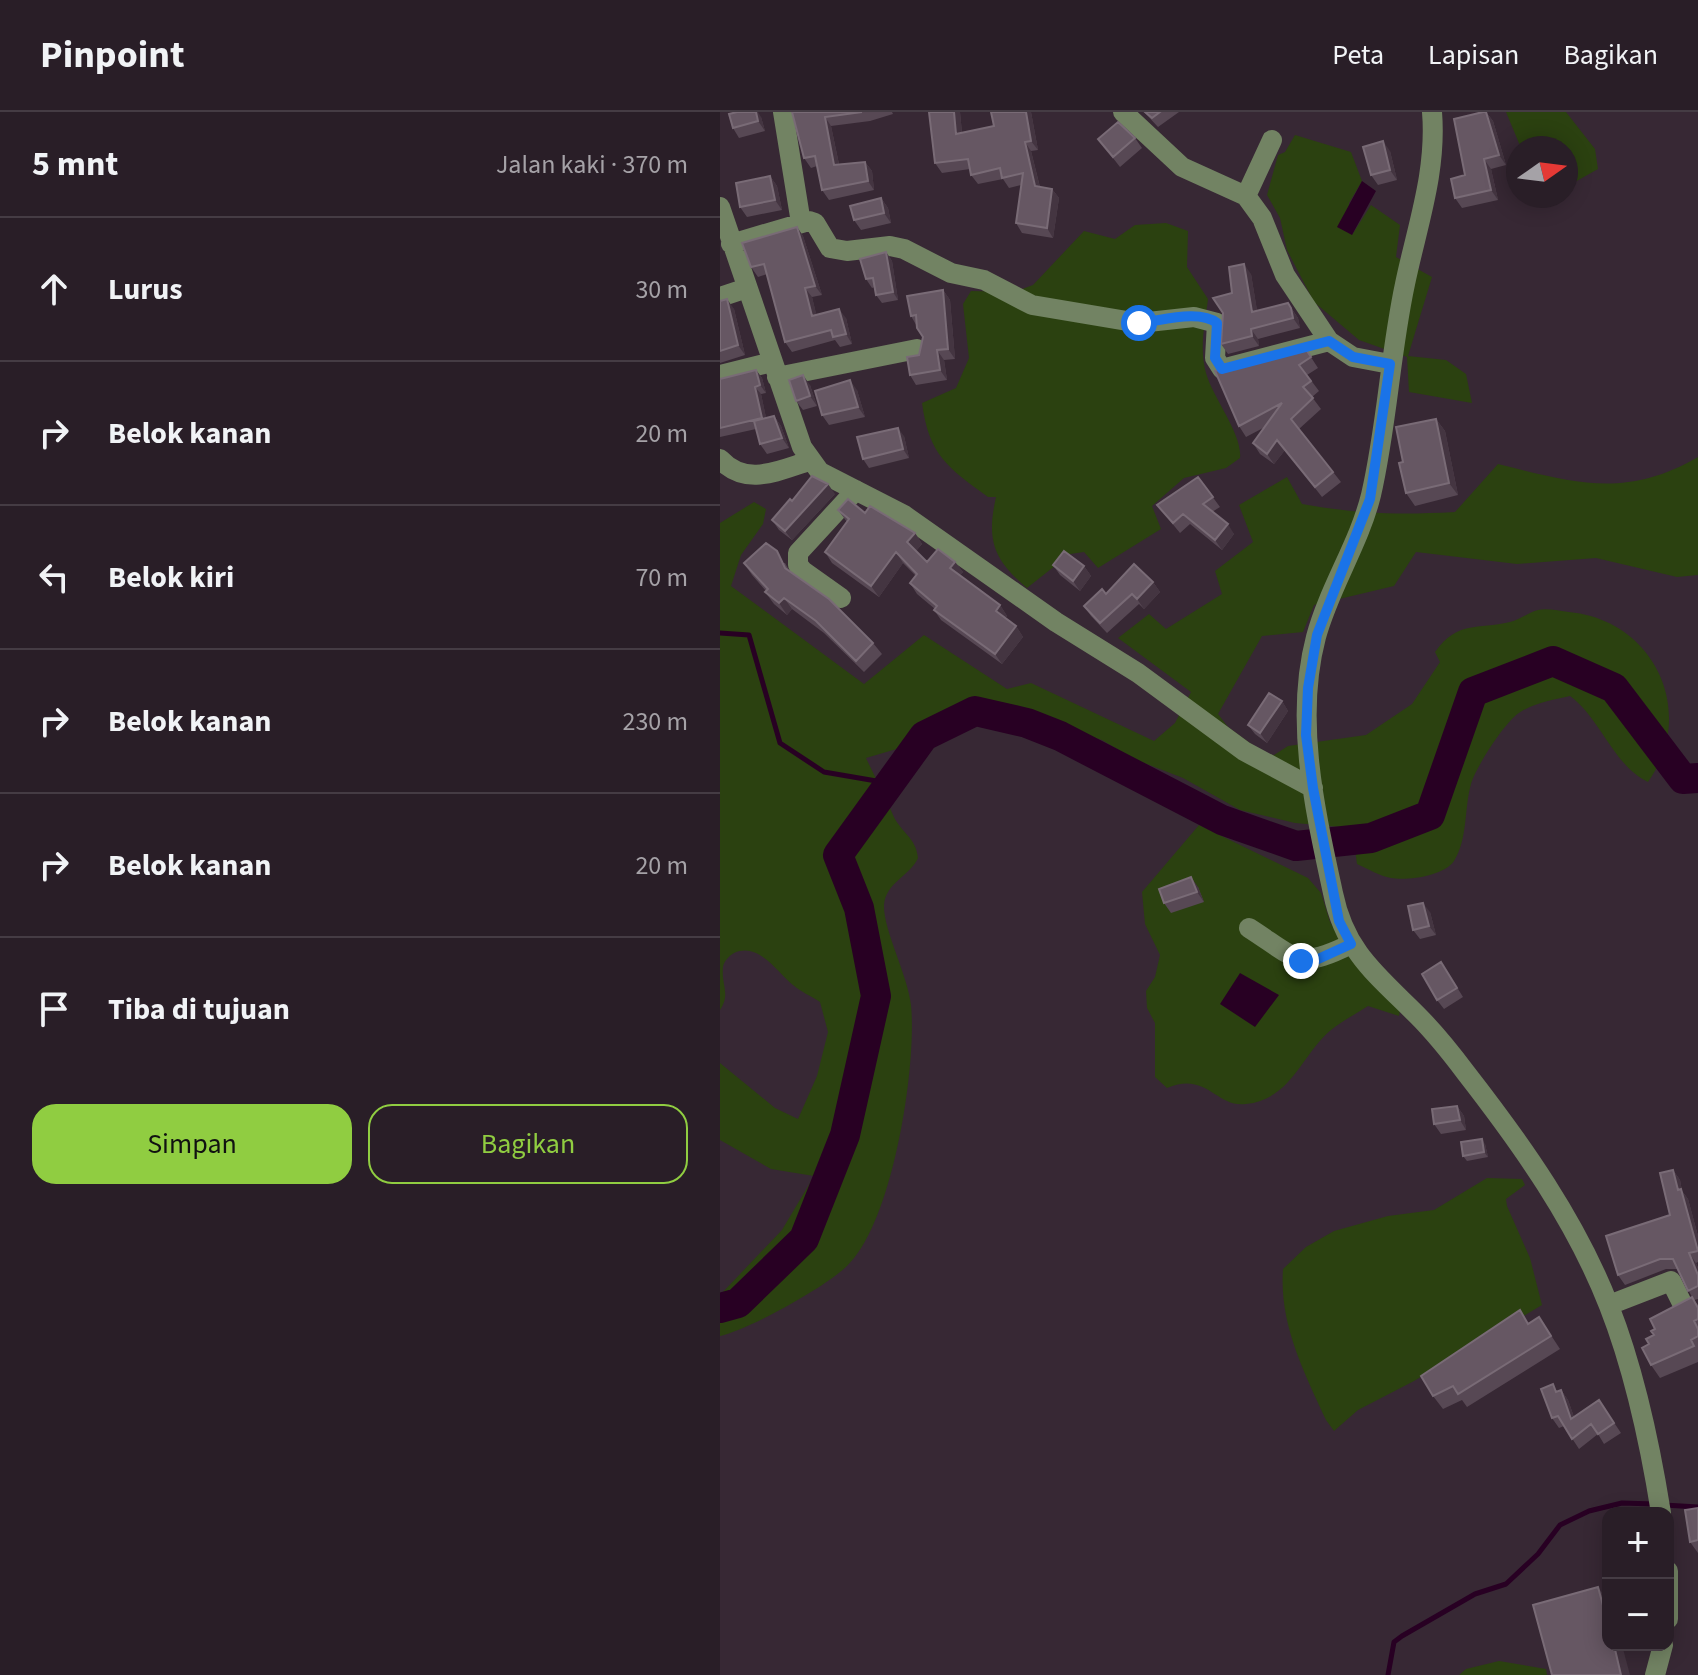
<!DOCTYPE html>
<html lang="id">
<meta charset="utf-8">
<style>
:root{--surface:#291e27;--page:#31272f;--text:#f1f3f6;--muted:#a5a2a7;--line:#453c44;--accent:#90cd41}
body{margin:0;font-family:"Source Sans 3",sans-serif;background:var(--page);color:var(--text)}
.controls{position:absolute;right:24px;bottom:24px;display:grid;overflow:hidden;border-radius:16px;box-shadow:0 4px 20px #0003}
.controls button{width:72px;height:72px;display:grid;place-items:center;padding:0;border:0;border-bottom:2px solid var(--line);background:var(--surface);color:var(--text);font:40px sans-serif}
.compass{position:absolute;left:786px;top:24px;width:72px;height:72px;border-radius:50%;background:var(--surface);box-shadow:0 4px 20px #0003;rotate:76deg}
.stop{position:absolute;width:24px;height:24px;margin:-18px;border:6px solid #1a73e8;border-radius:50%;background:#fff}
.stop.end{background:#1a73e8;border-color:#fff;box-shadow:0 2px 8px #0008}
.list{margin:0;padding:0;list-style:none}
h2{display:flex;justify-content:space-between;align-items:center;height:104px;margin:0;padding:0 32px;font-size:34px}
h2 small{font-size:26px;font-weight:400;color:var(--muted)}
.list li{display:grid;grid-template-columns:52px 1fr auto;gap:24px;align-items:center;box-sizing:border-box;height:144px;padding:0 32px;border-top:2px solid var(--line)}
.list b{display:block;font-size:30px;white-space:nowrap}
.list em{font-size:26px;font-style:normal;color:var(--muted)}
.actions{display:flex;gap:16px;padding:24px 32px}
.actions a{flex:1;padding:18px 0;border:2px solid var(--accent);border-radius:24px;text-align:center;font-size:28px;color:var(--accent)}
.actions .main{background:var(--accent);color:#111}
.icon{flex:none;width:44px;height:44px;fill:none;stroke:currentColor;stroke-width:2;stroke-linecap:round;stroke-linejoin:round}
.map{position:relative;flex:none;width:978px;height:1563px;overflow:hidden}
header{display:flex;align-items:center;gap:48px;box-sizing:border-box;height:112px;padding:0 40px;background:var(--surface);border-bottom:2px solid var(--line)}
header strong{font-size:38px}
nav{display:flex;gap:44px;margin-inline-start:auto;font-size:28px}
main{display:flex}
aside{flex:1;background:var(--surface)}
.map>svg:first-child{display:block}
.green{fill:#2b4110}
.water{fill:#280023}
.lines{fill:none;stroke-linecap:round;stroke-linejoin:round}
.stream{stroke:#280023;stroke-width:5}
.river{stroke:#280023;stroke-width:30}
.minor{stroke:#728363;stroke-width:20}
.wall{fill:#574854}
.shaded-wall{fill:#443541}
.building{fill:#665763;stroke:#796b76;stroke-width:2}
.route{stroke:#1a73e8;stroke-width:10}
</style>
<header>
<strong>Pinpoint</strong>
<nav><a>Peta</a><a>Lapisan</a><a>Bagikan</a></nav>
</header>
<main>
<aside>
<h2>5 mnt<small>Jalan kaki · 370 m</small></h2>
<ul class="list">
<li><svg class="icon" aria-label="ahead" viewBox="0 0 24 24"><path d="M12 20V5M6 11l6-6 6 6"/></svg><div><b>Lurus</b></div><em>30 m</em></li>
<li><svg class="icon" aria-label="right" viewBox="0 0 24 24"><path d="M7 20v-9h11M14 6l5 5-5 5"/></svg><div><b>Belok kanan</b></div><em>20 m</em></li>
<li><svg class="icon" aria-label="left" viewBox="0 0 24 24"><path d="M17 20v-9H6M10 6l-5 5 5 5"/></svg><div><b>Belok kiri</b></div><em>70 m</em></li>
<li><svg class="icon" aria-label="right" viewBox="0 0 24 24"><path d="M7 20v-9h11M14 6l5 5-5 5"/></svg><div><b>Belok kanan</b></div><em>230 m</em></li>
<li><svg class="icon" aria-label="right" viewBox="0 0 24 24"><path d="M7 20v-9h11M14 6l5 5-5 5"/></svg><div><b>Belok kanan</b></div><em>20 m</em></li>
<li><svg class="icon" aria-label="arrive" viewBox="0 0 24 24"><path d="M6 21V4h12l-3 4 3 4H6"/></svg><div><b>Tiba di tujuan</b></div></li>
</ul>
<div class="actions"><a class="main">Simpan</a><a>Bagikan</a></div>
</aside>
<div class="map">
<svg width="978" height="1563" viewBox="0 0 978 1563">
<rect width="100%" height="100%" fill="#372834"/>
<path class="green" d="M786 0H846L875 37 878 57 846 75V36H801Z
M575 23 631 40 642 69 629 91 632 123 651 93 680 113 676 145 712 165 688 244 726 248 746 262 752 291 689 280 687 245 639 228 594 190 567 138 560 106 547 83 558 43 565 40Z
M446 111 468 119 467 155 488 187C485 212 479 236 486 261 493 286 523 323 520 346L506 356 464 366 432 394 441 417 378 456 364 440 350 442 307 476C274 448 266 429 276 385H268C227 355 209 343 202 291L236 276 249 246 243 192 251 179 294 180 313 173 364 119 395 127 415 113Z
M978 345V463L957 465 876 446 797 452 696 440 674 474 594 493 583 520 542 524 498 602 508 615 545 642 554 643 568 634 646 623 692 592 720 550 715 540C738 508 757 518 790 510 800 508 809 500 818 498 827 496 840 499 849 500 934 508 978 600 928 670 893 653 881 607 850 584 832 588 808 592 794 605 781 617 756 655 751 672 744 697 748 727 734 749 724 764 687 769 671 766 660 764 648 757 637 752L632 716 575 711 520 698 463 666 414 647 382 628 263 593 216 605 180 636 146 646C155 665 165 684 173 703 181 721 196 725 198 746 190 764 166 770 164 793 163 817 188 864 191 893 197 954 173 1111 127 1154 104 1176 30 1217 0 1224V1183L62 1118 94 1064 51 1057 0 1028V951L55 996 78 1007 97 964 108 920 100 890C91 884 81 880 73 873 57 860 39 830 14 841 9 844 4 849 3 855 1 873 11 882 0 898V411L34 390 46 397 43 412 21 443 11 474 144 572 204 523 287 577 311 571 434 629 455 611 471 580 398 526 429 502 446 517 502 482 495 459 533 430 519 393 567 365 582 392C638 402 678 403 735 400L778 352C854 371 906 387 978 345Z
M479 713 588 766 601 781 610 810 653 873 681 893 679 904 648 894C636 902 622 909 611 918 581 943 572 987 526 992 496 996 487 959 447 976L435 965V911L427 896 426 879 435 865 440 843 425 812 422 780Z
M767 1066 802 1067 805 1073 786 1087 787 1094 810 1146 822 1193 694 1269 638 1298 614 1319 606 1308C584 1260 559 1212 563 1157L586 1135 614 1119 668 1104 714 1098Z
M779 1549 826 1557 827 1563H739L746 1557Z"/>
<path class="water" d="M642 69 656 79 632 123 617 115Z
M520 861 559 883 535 915 500 892Z"/>
<g class="lines">
<path class="stream" d="M0 521 29 523 60 631 104 660 168 671
M944 1393 978 1395
M668 1563 674 1530 682 1524 755 1482 786 1472 818 1442 840 1413 869 1399 902 1391 934 1392"/>
<path class="river" d="M0 1196 18 1191 84 1127 125 1023 156 884 139 796 118 743 204 624 255 599 307 611 340 624 502 708 576 734 651 726 710 703 753 580 833 549 894 576 963 667 978 666"/>
<path class="minor" d="M63 0 81 111
M403 0 462 55 526 84 542 106 565 163 609 229 633 245 670 252
M712 0C717 60 697 114 685 172 670 242 667 314 651 383 639 432 609 476 596 525 574 608 595 698 613 781 625 840 657 863 697 903 715 921 731 941 746 961 802 1033 856 1109 889 1194 915 1260 930 1332 941 1401
M526 84 552 28
M0 95 82 335 100 360 184 403 336 510 418 561 524 639 593 676
M11 132 89 109 95 111 110 136 127 139 170 134 184 137 231 161 264 168 312 193 419 211 474 205 497 211 495 246 502 257 609 229
M0 185 27 176
M0 263 52 250
M57 265 197 237
M0 347C26 375 57 359 89 349
M121 486 83 459 78 453V441L136 378
M529 816C576 846 577 859 631 832
M889 1193 951 1169 962 1191
M948 1459V1507
M935 1563 943 1533"/>
</g>
<path class="wall" d="M72 0H172L173 2 150 9 111 14 119 52 145 50 152 59 154 78 109 88 102 78 97 54 91 56 84 46Z
M240 0 242 21 274 14 311 0 318 38 311 39 320 75 332 77 339 86 333 126 302 121 296 111 301 73 289 76 283 67 258 72 251 63 250 57 222 61 215 51Z
M424 0H459L438 15Z
M766 0 773 9 786 53 771 57 778 88 742 96 735 86 745 63Z
M41 5 45 19 19 26 13 16Z
M415 26 422 36 400 55 378 27Z
M670 39 677 68 658 73 651 63Z
M50 64 57 74 62 98 27 105 20 95Z
M161 86 168 96 171 111 141 118 134 108Z
M77 115 83 124 102 183 92 185 96 202 126 206 132 232 120 235 115 228 72 240 65 230 47 162 38 165 31 155Z
M166 140 172 149 178 188 162 191 156 183 155 175 152 176 146 167Z
M531 162 537 199 568 191 578 206 580 216 538 227 539 234 508 242 501 232 512 181Z
M223 178 230 188 235 247 224 248 227 268 196 273 190 263 199 243 203 225 191 204Z
M0 189 14 197 25 243 0 251Z
M585 236 598 256 587 263 599 279 592 285 601 297 579 317 621 370 602 385 565 338 554 352 540 342 533 331 545 315 526 325 519 314Z
M36 258 42 266 46 281 41 282 46 306 54 304 61 314 69 336 47 342 40 332 36 317 0 325V267Z
M90 273 97 294 83 298 76 289Z
M137 278 145 305 109 313 102 303Z
M716 307 725 319 738 383 695 394 686 381 683 350Z
M184 324 189 346 149 356 143 347Z
M478 365 500 395 492 400 514 422 502 438 470 412 460 421 437 393Z
M115 382 72 428 59 418 52 408Z
M118 398 145 401 195 421 202 432 196 439 207 450H235L243 460 240 463 280 493 287 504 285 506 296 514 303 525 282 552 221 508 214 498 215 497 197 482 190 471 196 464 183 451 159 485 112 451 105 440 127 410Z
M24 451H65L69 458 153 531 162 542 144 560 104 521 72 497 67 503 54 492 45 480 46 479 32 463Z
M333 453 364 454 371 464 360 479 340 463Z
M433 470 440 480 424 497 419 492 387 521 371 504 364 494 386 482Z
M562 589 568 599 547 631 535 622 528 613Z
M478 775 484 790 451 801 444 791Z
M710 800 716 823 700 827 693 818Z
M727 859 743 885 724 897 717 888Z
M737 994 744 1004 746 1018 721 1022 714 1012Z
M765 1032 768 1045 747 1049 743 1044Z
M953 1058 960 1068 962 1079 968 1087 978 1124V1150L976 1151 978 1156V1187L974 1188 978 1193V1250L940 1266 931 1253 929 1232 935 1217 972 1185 957 1157H946L905 1173 898 1163 950 1103Z
M819 1205 840 1237 747 1295 742 1288 723 1297 713 1284 809 1211Z
M841 1278 848 1288 854 1305 879 1288 901 1321 884 1332 878 1322 859 1337 844 1314 839 1316 832 1306 838 1279Z
M978 1396V1441L970 1430Z"/>
<path class="shaded-wall" d="M36 0H38L41 5 45 19 38 9Z
M234 0H240L243 32 236 22Z
M306 0H311L318 38 311 29Z
M766 0 773 9 786 53 779 43Z
M105 5 111 14 121 62 114 53Z
M663 29 670 39 677 68 670 58Z
M305 30 311 39 322 84 315 74Z
M764 47 771 57 778 88 771 78Z
M145 50 152 59 154 78 148 69Z
M50 64 57 74 62 98 55 88Z
M332 77 339 86 333 126 327 116Z
M161 86 168 96 171 111 164 101Z
M77 115 83 124 102 183 95 174Z
M166 140 172 149 178 188 173 180Z
M524 152 531 162 539 210 532 200Z
M85 176 92 185 99 213 92 204Z
M223 178 230 188 235 247 228 237Z
M7 187 14 197 25 243 18 233Z
M571 196 578 206 580 216 573 206Z
M119 197 126 206 132 232 126 222Z
M531 217 538 227 539 234 532 224Z
M217 238 224 248 227 268 220 258Z
M36 258 42 266 46 281 40 273Z
M83 263 90 273 97 294 90 284Z
M130 268 137 278 145 305 138 295Z
M35 275 41 282 48 314 42 306Z
M54 304 61 314 69 336 62 326Z
M716 307 725 319 738 383 729 371Z
M178 316 184 324 189 346 183 337Z
M557 328 565 338 554 352 547 342Z
M108 372 115 382 72 428 65 419Z
M508 412 514 422 502 438 495 428Z
M195 421 202 432 195 440 187 430Z
M176 440 183 451 159 485 151 474Z
M235 450 243 460 238 466 230 456Z
M364 454 371 464 360 479 353 469Z
M433 470 440 480 424 497 417 487Z
M64 486 72 497 67 503 59 491Z
M280 493 287 504 283 509 276 499Z
M296 514 303 525 282 552 275 542Z
M562 589 568 599 547 631 540 621Z
M471 765 478 775 484 790 477 780Z
M703 791 710 800 716 823 709 814Z
M737 994 744 1004 746 1018 740 1008Z
M762 1027 765 1032 768 1045 764 1040Z
M953 1058 960 1068 962 1079 968 1087 978 1124V1139L958 1078Z
M969 1141 976 1151 978 1156V1163Z
M841 1278 848 1288 858 1317 851 1307Z
M878 1475 888 1489V1512Z
M894 1533H902L910 1563H901Z"/>
<path class="building" d="M17 0H36L38 9 13 16 9 2Z
M72 0H142L105 5 114 53 145 50 148 69 102 78 95 44 84 46Z
M209 0H234L236 22 274 14 271 0H306L311 29 305 30 315 74 332 77 327 116 296 111 303 61 282 66 280 56 251 63 248 47 215 51Z
M425 0H440L432 6Z
M763 0H766L779 43 764 47 771 78 735 86 731 67 745 63 734 7Z
M398 10 415 26 393 45 378 27Z
M663 29 670 58 651 63 643 35Z
M50 64 55 88 20 95 16 71Z
M161 86 164 101 134 108 130 94Z
M77 115 95 174 85 176 92 204 119 197 126 222 113 225 111 218 65 230 44 152 31 155 22 131Z
M166 140 173 180 156 183 153 166 146 167 140 147Z
M524 152 532 200 568 191 571 196 573 206 531 217 532 224 501 232 503 201 493 186 512 181 509 155Z
M223 178 228 237 217 238 220 258 190 263 187 245 199 243 203 225 197 216 196 203 191 204 187 184Z
M7 187 18 233 0 239V189Z
M585 236 591 245 579 253 591 269 583 275 593 286 571 307 613 360 595 375 557 328 547 342 533 331 562 291 519 314 495 259Z
M36 258 40 273 35 275 42 306 0 316V267Z
M83 263 90 284 76 289 69 268Z
M130 268 138 295 102 303 95 279Z
M54 304 62 326 40 332 34 309Z
M716 307 729 371 686 381 679 351 683 350 676 315Z
M178 316 183 337 143 347 137 325Z
M92 364 108 372 65 419 52 408 70 387 72 389Z
M478 365 493 385 483 392 508 412 495 428 463 402 453 411 437 393Z
M128 387 145 401 150 394 195 421 187 430 207 450 218 437 235 450 230 456 280 493 276 499 296 514 275 542 214 498 217 494 190 471 197 462 176 440 151 474 105 440 129 407 118 398Z
M46 431 57 439 65 456 109 487 153 531 136 549 96 509 64 486 59 491 45 480 48 477 24 451Z
M344 439 364 454 353 469 333 453Z
M414 452 433 470 417 487 412 482 380 511 364 494 382 477 386 482Z
M549 581 562 589 540 621 528 613Z
M471 765 477 780 444 791 439 777Z
M703 791 709 814 693 818 688 794Z
M721 850 737 876 717 888 702 862Z
M737 994 740 1008 714 1012 712 997Z
M762 1027 764 1040 743 1044 741 1030Z
M953 1058 958 1078 961 1077 978 1139 969 1141 978 1163V1174L968 1179 953 1147H940L898 1163 886 1124 950 1103 940 1061Z
M972 1185 978 1196V1207L974 1209 978 1217V1224L971 1228 974 1234 931 1253 922 1236 929 1232 926 1227 934 1223 931 1219 935 1217 930 1207Z
M800 1198 808 1212 819 1205 831 1224 738 1282 733 1274 713 1284 701 1264Z
M833 1272 836 1280 841 1278 851 1307 879 1288 894 1311 878 1322 871 1312 852 1327 838 1304 832 1306 821 1277Z
M978 1396V1428L970 1430 965 1398Z
M878 1475 888 1512V1533H894L901 1563H832L813 1493Z"/>
<g class="lines">
<path class="route" d="M419 211C441 209 479 197 497 211L495 246 502 257 609 229 633 245 670 252 650 387 597 523 588 576 586 623 593 676 619 809 631 832 596 848 581 849"/>
</g>
</svg>
<div class="controls">
<button>+</button>
<button>−</button>
</div>
<svg class="compass" viewBox="-18 -18 36 36"><path d="M0-13l5 13h-10z" fill="#e53935"/><path d="M0 13l5-13h-10z" fill="#a5a2a7"/></svg>
<div class="stop" style="left:419px;top:211px"></div>
<div class="stop end" style="left:581px;top:849px"></div>
</div>
</main>
